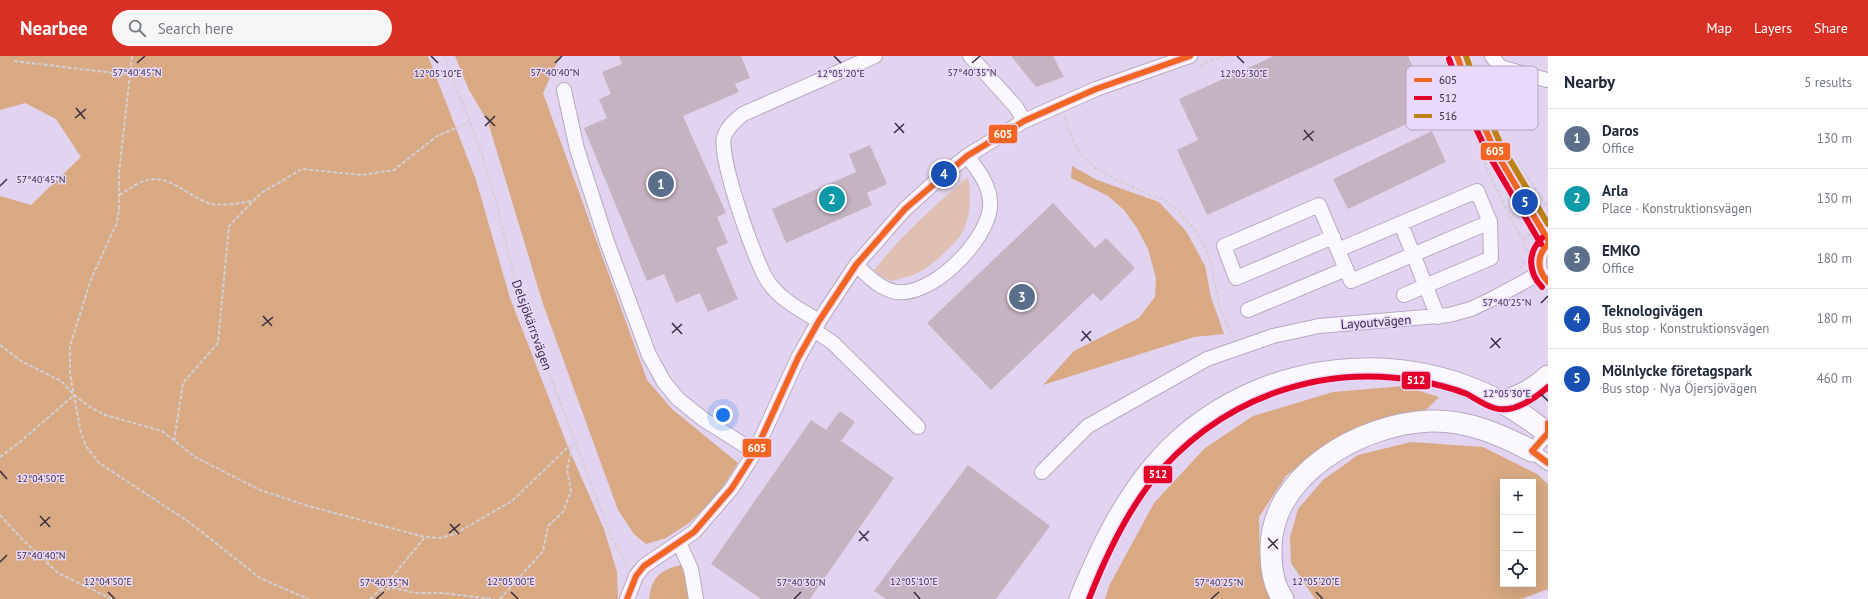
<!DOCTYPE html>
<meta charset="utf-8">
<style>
:root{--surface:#fff;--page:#f6f6f7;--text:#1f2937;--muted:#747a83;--line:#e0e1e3;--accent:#d93025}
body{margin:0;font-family:"PT Sans",sans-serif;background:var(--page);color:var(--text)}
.controls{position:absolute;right:12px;bottom:12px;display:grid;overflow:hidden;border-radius:0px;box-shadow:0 4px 16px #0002}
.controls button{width:36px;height:36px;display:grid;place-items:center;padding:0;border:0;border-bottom:1px solid var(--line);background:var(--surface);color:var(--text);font:20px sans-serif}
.you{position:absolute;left:723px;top:359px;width:14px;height:14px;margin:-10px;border:3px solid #fff;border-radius:50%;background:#1a73e8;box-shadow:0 0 0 6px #1a73e833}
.badge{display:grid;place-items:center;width:26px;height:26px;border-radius:50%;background:var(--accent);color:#fff;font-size:13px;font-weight:700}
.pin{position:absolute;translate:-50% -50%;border:2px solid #fff;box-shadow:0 1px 4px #0006}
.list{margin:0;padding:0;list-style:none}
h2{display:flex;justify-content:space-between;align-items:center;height:52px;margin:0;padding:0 16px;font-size:17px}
h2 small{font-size:13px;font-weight:400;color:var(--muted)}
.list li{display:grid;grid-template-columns:26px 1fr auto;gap:12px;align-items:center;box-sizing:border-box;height:60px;padding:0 16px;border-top:1px solid var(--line)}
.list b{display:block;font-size:15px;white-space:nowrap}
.list p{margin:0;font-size:13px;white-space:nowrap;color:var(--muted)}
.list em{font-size:13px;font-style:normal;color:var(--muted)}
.icon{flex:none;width:22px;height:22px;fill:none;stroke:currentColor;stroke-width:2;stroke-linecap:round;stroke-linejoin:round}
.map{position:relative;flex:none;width:1548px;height:543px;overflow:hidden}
header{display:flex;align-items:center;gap:24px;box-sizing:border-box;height:56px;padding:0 20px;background:var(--accent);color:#fff}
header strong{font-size:19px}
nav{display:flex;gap:22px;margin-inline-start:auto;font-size:14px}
.search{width:280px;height:36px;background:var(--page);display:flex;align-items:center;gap:10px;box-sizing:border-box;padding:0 14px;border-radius:22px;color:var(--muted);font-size:15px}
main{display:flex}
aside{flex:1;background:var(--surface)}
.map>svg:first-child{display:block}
.green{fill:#e0c0b2}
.forest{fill:#d8a982;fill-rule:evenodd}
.building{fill:#c6b3c2}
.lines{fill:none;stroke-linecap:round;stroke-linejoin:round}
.minor-casing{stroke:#b5aac1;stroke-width:16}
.highway-casing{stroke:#b5aac1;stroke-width:23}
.path{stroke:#d3cfd6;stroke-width:2;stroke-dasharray:4 2;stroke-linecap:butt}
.minor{stroke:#fbf8fd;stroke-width:14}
.highway{stroke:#fbf8fd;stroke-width:21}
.bus-1-casing{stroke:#ead9fa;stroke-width:9}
.bus-2-casing{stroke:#ead9fa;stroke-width:9}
.bus-3-casing{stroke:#ead9fa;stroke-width:9}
.bus-1{stroke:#f26522;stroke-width:6}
.bus-2{stroke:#e4002b;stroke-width:6}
.bus-3{stroke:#bd8114;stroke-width:6}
.ticks{fill:none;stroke:#372c41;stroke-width:1.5}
.labels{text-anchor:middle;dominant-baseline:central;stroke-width:3;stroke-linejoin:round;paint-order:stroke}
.street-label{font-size:13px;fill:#372c41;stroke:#ead9fa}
.key{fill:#ead9fa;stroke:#b4a5c2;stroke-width:1}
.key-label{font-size:11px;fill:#372c41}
.ticks-label{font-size:10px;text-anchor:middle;fill:#372c41;stroke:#ead9fa;stroke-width:3;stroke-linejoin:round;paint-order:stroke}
.line-badge{stroke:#ead9fa;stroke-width:1.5}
.badge-label{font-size:11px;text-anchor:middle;font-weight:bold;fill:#fff}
</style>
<header>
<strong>Nearbee</strong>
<div class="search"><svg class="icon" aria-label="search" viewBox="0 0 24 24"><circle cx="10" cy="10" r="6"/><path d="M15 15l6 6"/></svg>Search here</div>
<nav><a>Map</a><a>Layers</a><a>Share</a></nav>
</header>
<main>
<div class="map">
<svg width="1548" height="543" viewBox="0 0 1548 543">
<rect width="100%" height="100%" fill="#e2d3f0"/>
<path class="green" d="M968 121C971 138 971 160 963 175 957 187 934 207 923 214 914 220 902 222 892 225L880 220 874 214C902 179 934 150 968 121Z"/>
<path class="forest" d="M0 0H428L476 124 510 242 568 391 604 473 617 516 618 543H0V140L31 149 81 101 56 63 25 47 0 54Z
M455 0H560L543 37 647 324 672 353 738 407 716 441 689 467 666 482 646 488 634 478 618 454 543 248 488 66 469 34Z
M1072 110 1097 124 1159 146 1186 175 1205 210 1211 241 1224 278 1194 281 1043 329 1074 295 1139 262 1155 241 1156 222 1148 193 1137 172 1124 154 1108 140 1071 122Z
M1404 330 1439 341 1427 353 1385 363 1325 388 1286 420 1259 461 1260 506 1273 543H1105L1109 530 1154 447 1205 392 1253 360 1333 336Z
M1411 386 1483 391 1537 418 1548 428V533L1521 543H1315L1291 507 1290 481 1298 453 1323 424 1358 399ZM1503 426H1533V528H1503Z
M681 509 691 539V543H649C652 521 660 514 681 509Z"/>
<path class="building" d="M619 0H741L750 22 735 28 739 36 683 60 726 157 717 161 728 187 716 192 738 243 708 256 700 237 676 247 664 218 647 225 584 72 607 62 599 43 611 38 602 16 622 8Z
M1011 0H1053L1064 21 1036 31Z
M1274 0H1408L1433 56 1207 159 1177 94 1198 84 1179 43Z
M1432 75 1446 106 1348 153 1333 123Z
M870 89 887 128 867 137 872 149 786 187 772 153 856 116 849 98Z
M1053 147 1095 192 1106 182 1135 212 1101 245 1093 237 991 334 927 267Z
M840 355 855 366 841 385 894 422 810 543H761L711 508 811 364 826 374Z
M968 409 1050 470 996 543H886L874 535Z"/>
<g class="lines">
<defs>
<path id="minor" d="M970 0 1016 51 1024 65
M1457 0 1477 54 1494 93 1548 184
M1492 0 1500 11 1547 24
M564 34 577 93 607 186 649 299 664 326 678 343 703 363 755 396
M1401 168 1438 261
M1333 181 1236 222 1224 190 1319 149 1351 225 1490 166
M1548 188C1535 198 1536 215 1548 226
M1338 194 1477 135 1490 166 1491 202 1404 239
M856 209C868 220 880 233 896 236 932 241 986 186 990 152 992 132 979 115 967 100
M1248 254 1346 213
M819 265C800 254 779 243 767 224 754 203 719 103 724 81 727 71 736 64 743 58L875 0
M814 274 833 287 918 371
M1548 377 1532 395 1548 407
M1042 416 1088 370 1207 303 1273 280 1319 270 1449 259 1471 253 1494 242 1540 217
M679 487 691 513 696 543
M627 543 636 520 644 510 694 476 732 432 755 396 798 302 819 265 856 209 905 153 936 125 967 100 1024 65 1096 33 1190 0"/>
<path id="highway" d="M1500 346C1519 341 1534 334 1548 320
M1080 543C1103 486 1132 427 1178 385 1281 292 1442 288 1548 378
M1283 543C1274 530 1271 513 1271 497 1268 419 1362 367 1431 365 1468 364 1501 379 1532 395"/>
</defs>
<use href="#minor" class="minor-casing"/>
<use href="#highway" class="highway-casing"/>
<path class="path" d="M132 0 119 117V153L117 167 91 223 70 290V318L81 377 86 390 99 407 189 466 260 522 308 543
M444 0 481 95 498 153 513 216 532 272 604 462 612 482 627 510
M14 5 130 19
M1199 10 1224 0
M1064 60 1073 85 1080 97 1095 112 1119 125 1168 146 1177 154 1199 179 1209 200 1220 253 1233 281
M1479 95 1512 166 1522 182 1527 196
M1518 106 1548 152
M119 139C128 134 138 126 147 124 171 118 190 143 212 148 225 150 240 147 252 145
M1522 182 1530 178
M1519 213 1525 206
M0 289 21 305 61 325 74 339 90 351 105 359 162 375 195 401 260 434 308 450 425 481 440 482 455 478 512 445 568 391H572L577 389
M174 385 183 327 218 287 229 170 261 137 302 113 361 119 394 114 437 80 470 66
M0 401 20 386 74 339
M0 459 22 483 58 517 112 543
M380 534 395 532 415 537H442L494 543
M370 543 388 526 425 481
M500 543 543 495 548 470 563 456 571 435 567 414 572 392"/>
<use href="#minor" class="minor"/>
<use href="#highway" class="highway"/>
<defs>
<path id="bus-1" d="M1457 0 1477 54 1494 93 1548 184
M1548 188C1536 200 1537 214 1548 226
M1548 367V377L1532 395 1548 407
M627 543 636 520 644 510 694 476 732 432 755 396 798 302 819 265 856 209 905 153 967 100 1024 65 1096 33 1190 0"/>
<path id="bus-2" d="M1449 3 1469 57 1487 96 1541 188
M1542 231C1528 216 1527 197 1542 182
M1089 543C1105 502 1124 461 1151 426 1217 344 1316 307 1420 325 1435 328 1452 332 1467 338 1476 343 1484 349 1494 352 1513 358 1534 343 1548 331"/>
<path id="bus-3" d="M1466 0 1484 51 1501 89 1548 168"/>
</defs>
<use href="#bus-1" class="bus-1-casing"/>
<use href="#bus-2" class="bus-2-casing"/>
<use href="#bus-3" class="bus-3-casing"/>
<use href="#bus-1" class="bus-1"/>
<use href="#bus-2" class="bus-2"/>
<use href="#bus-3" class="bus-3"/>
</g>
<path class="ticks" d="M431 0 438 7M834 0 841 7M1237 0 1244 7M137 7 145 0M555 7 562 0M972 7 980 0M76 52 85 63M485 60 495 70M75 62 86 53M895 67 904 77M485 70 495 60M1304 74 1313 85M894 77 904 68M1303 84 1314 75M0 130 7 123M1541 247 1548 240M263 260 272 270M672 267 682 278M262 270 273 261M1082 275 1091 285M672 277 682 268M1491 282 1500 292M1081 285 1091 275M1490 292 1501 282M1541 338 1548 345M0 415 7 423M40 460 50 471M450 468 459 478M40 470 50 461M859 475 868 485M449 477 460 468M1268 482 1278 493M859 485 869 475M1268 492 1278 483M0 506 7 499M108 536 115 543M511 536 518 543M914 536 920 543M1316 536 1323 543M376 543 384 536M794 543 801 536M1211 543 1219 536"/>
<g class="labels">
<g class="street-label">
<text transform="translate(1376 266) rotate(-4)">Layoutvägen</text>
<text transform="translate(532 269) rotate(70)">Delsjökärrsvägen</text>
</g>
</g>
<rect x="1406" y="10" width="132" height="64" rx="6" class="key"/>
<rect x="1414" y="22" width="18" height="4" fill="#f26522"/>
<rect x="1414" y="40" width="18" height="4" fill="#e4002b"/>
<rect x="1414" y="58" width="18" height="4" fill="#bd8114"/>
<g class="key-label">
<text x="1439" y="28">605</text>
<text x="1439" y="46">512</text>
<text x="1439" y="64">516</text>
</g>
<g class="ticks-label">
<text x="137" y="20">57°40'45"N</text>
<text x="555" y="20">57°40'40"N</text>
<text x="972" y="20">57°40'35"N</text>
<text x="438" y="21">12°05'10"E</text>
<text x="841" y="21">12°05'20"E</text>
<text x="1244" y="21">12°05'30"E</text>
<text x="41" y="127">57°40'45"N</text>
<text x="1507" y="250">57°40'25"N</text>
<text x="1507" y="341">12°05'30"E</text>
<text x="41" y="426">12°04'50"E</text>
<text x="41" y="503">57°40'40"N</text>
<text x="108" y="529">12°04'50"E</text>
<text x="511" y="529">12°05'00"E</text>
<text x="914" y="529">12°05'10"E</text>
<text x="1316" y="529">12°05'20"E</text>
<text x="384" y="530">57°40'35"N</text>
<text x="801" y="530">57°40'30"N</text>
<text x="1219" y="530">57°40'25"N</text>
</g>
<g class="line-badge">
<rect x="988" y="68" width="30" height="20" rx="4" fill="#f26522"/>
<rect x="1480" y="86" width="31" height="19" rx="4" fill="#f26522"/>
<rect x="1401" y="315" width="30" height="19" rx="4" fill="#e4002b"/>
<rect x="742" y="382" width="30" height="20" rx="4" fill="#f26522"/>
<rect x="1143" y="409" width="30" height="19" rx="4" fill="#e4002b"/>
</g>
<g class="badge-label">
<text x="1003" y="82">605</text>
<text x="1495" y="99">605</text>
<text x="1416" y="328">512</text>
<text x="757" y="396">605</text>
<text x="1158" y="422">512</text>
</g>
</svg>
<div class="controls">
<button>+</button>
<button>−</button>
<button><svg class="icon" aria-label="locate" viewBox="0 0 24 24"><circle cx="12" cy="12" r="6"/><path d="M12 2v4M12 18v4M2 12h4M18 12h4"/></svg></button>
</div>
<div class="you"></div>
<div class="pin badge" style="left:661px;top:128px;background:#5c6f8a">1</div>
<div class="pin badge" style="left:832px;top:143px;background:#0f9aa8">2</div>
<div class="pin badge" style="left:1022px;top:241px;background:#5c6f8a">3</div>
<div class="pin badge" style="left:944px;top:118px;background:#1a4fb4">4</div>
<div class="pin badge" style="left:1525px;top:146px;background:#1a4fb4">5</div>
</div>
<aside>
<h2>Nearby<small>5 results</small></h2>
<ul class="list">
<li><span class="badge" style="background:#5c6f8a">1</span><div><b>Daros</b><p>Office</p></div><em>130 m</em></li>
<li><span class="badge" style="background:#0f9aa8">2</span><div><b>Arla</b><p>Place · Konstruktionsvägen</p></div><em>130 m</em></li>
<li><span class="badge" style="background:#5c6f8a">3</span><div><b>EMKO</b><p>Office</p></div><em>180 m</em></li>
<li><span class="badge" style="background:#1a4fb4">4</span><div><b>Teknologivägen</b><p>Bus stop · Konstruktionsvägen</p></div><em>180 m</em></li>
<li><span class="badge" style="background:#1a4fb4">5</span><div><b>Mölnlycke företagspark</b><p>Bus stop · Nya Öjersjövägen</p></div><em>460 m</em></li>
</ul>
</aside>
</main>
